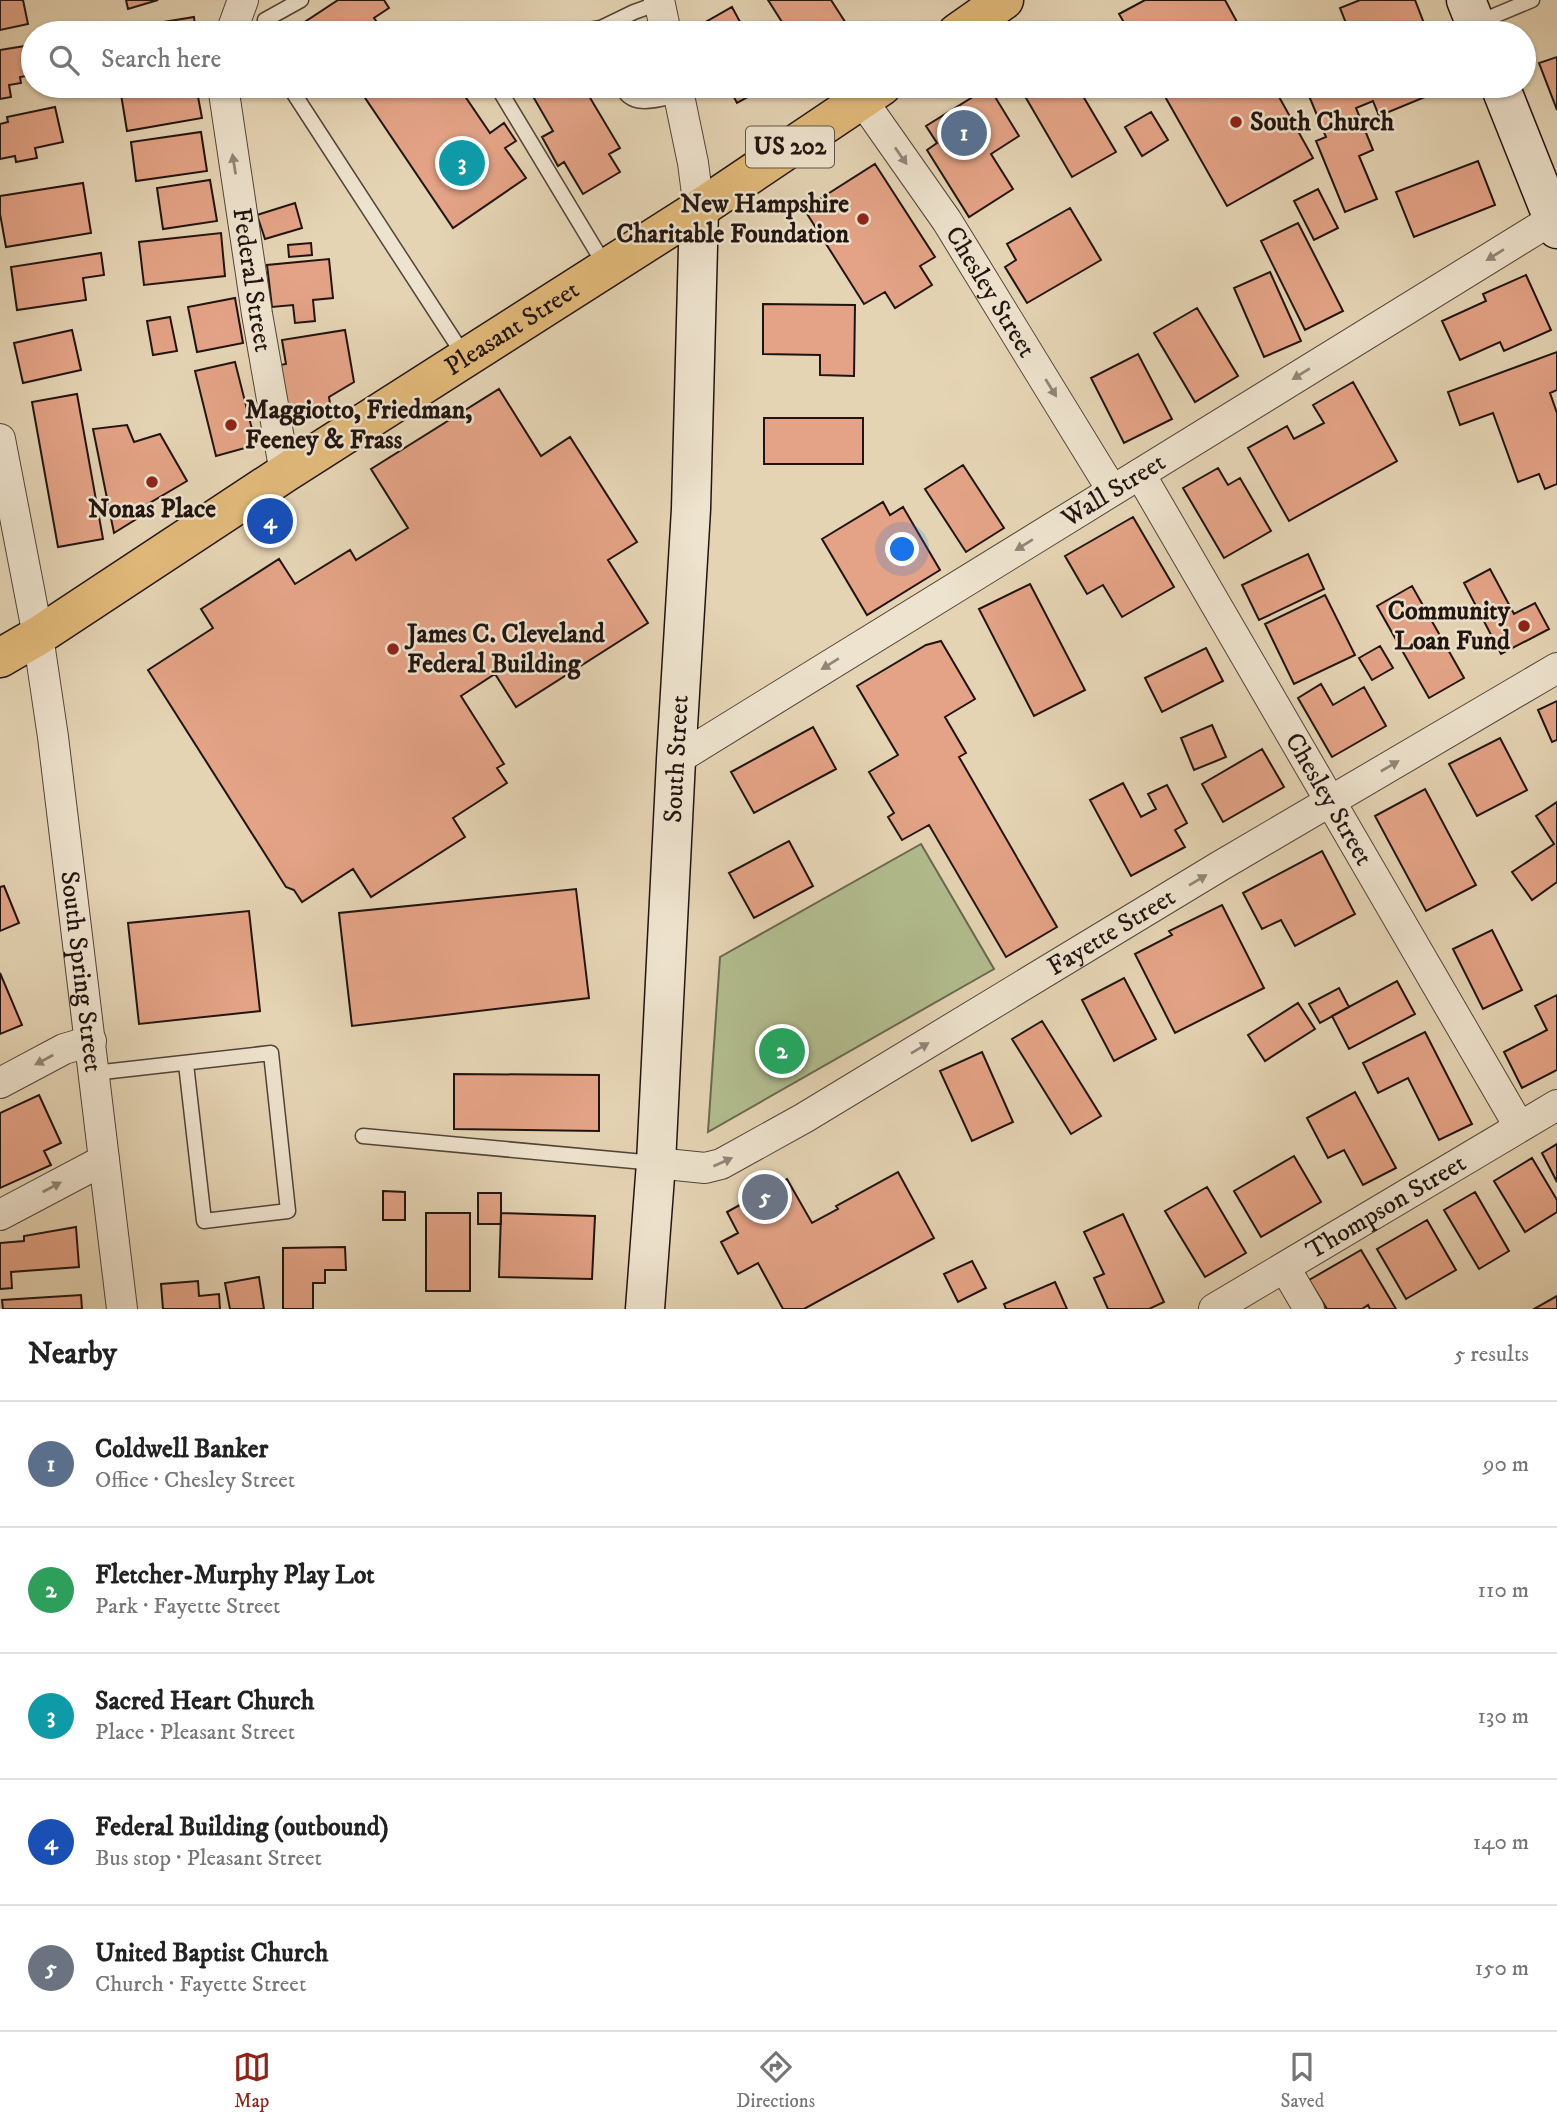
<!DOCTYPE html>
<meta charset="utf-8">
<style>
:root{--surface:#fff;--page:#f2f2f2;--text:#222;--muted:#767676;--line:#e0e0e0;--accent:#8f2418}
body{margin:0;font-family:"IM FELL DW Pica",serif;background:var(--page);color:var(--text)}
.you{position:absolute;left:903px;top:550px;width:24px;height:24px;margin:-18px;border:5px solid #fff;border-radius:50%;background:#1a73e8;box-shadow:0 0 0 10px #1a73e833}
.badge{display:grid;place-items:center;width:46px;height:46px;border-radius:50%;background:var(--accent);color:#fff;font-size:23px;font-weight:700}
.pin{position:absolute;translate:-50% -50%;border:4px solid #fff;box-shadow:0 2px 7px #0006}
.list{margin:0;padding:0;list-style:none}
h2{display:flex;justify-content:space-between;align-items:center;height:91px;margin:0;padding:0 28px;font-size:30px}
h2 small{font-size:23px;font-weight:400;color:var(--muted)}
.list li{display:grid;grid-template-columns:46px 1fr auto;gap:21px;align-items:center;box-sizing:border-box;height:126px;padding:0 28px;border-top:2px solid var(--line)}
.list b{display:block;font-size:26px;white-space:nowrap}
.list p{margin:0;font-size:23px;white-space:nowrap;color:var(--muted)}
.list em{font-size:23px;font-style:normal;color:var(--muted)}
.icon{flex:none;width:38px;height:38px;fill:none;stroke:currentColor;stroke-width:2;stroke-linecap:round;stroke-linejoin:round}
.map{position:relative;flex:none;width:1557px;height:1309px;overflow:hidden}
.search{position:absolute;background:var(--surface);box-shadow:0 2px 5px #0004;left:21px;right:21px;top:21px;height:77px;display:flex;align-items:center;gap:18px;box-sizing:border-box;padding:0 24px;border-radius:38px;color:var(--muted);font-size:26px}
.sheet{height:721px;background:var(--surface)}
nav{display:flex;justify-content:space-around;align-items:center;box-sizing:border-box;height:98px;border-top:2px solid var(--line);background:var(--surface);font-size:19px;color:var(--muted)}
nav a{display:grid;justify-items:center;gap:4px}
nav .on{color:var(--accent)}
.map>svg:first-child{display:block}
.green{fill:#b2bd8f;stroke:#6a6850;stroke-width:2}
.building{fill:#e4a386;stroke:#211410;stroke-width:2}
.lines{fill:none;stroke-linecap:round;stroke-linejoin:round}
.lane-casing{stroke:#524439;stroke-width:17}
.street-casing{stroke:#524439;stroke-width:32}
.secondary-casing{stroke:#211410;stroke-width:41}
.primary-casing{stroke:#211410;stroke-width:41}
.lane{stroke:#eee3ce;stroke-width:14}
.street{stroke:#eee3ce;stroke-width:30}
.secondary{stroke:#eee3ce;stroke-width:38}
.primary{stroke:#e2ba7a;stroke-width:38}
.oneway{fill:#928678}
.poi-dot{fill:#8f2418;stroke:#eee3ce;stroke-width:2.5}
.labels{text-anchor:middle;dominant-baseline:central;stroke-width:5;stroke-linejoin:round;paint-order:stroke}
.shield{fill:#eee3ce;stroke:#5e5249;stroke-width:2}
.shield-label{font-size:24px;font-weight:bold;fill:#211410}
.poi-label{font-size:26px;font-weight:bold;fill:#211410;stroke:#eee3ce;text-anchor:start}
.street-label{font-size:26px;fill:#211410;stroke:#eee3ce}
</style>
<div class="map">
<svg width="1557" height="1309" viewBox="0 0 1557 1309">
<rect width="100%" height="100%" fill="#e5d4b4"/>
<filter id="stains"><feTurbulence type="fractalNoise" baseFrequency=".00286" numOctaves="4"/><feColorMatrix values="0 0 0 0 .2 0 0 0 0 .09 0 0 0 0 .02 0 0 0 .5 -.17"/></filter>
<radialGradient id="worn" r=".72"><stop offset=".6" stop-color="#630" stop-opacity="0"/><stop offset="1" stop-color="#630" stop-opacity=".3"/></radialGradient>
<path class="green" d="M921 844 994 969 708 1132 720 957Z"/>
<path class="building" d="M0 0H23L28 24 0 30Z
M126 0H158L128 9Z
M338 0H384L389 8 374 18 385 33H288Z
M768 0H831L849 28 841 33H789Z
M1145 0H1225L1243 33H1130L1119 14Z
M1360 0H1415L1425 26 1406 33H1350L1340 8Z
M732 7 746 33H709L704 23Z
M194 17 196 33H122L121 29Z
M31 45 33 75 20 77 21 83 9 85 11 97 0 99V50Z
M1557 57V110L1539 63Z
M130 86H196L202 118 127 131 120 88Z
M357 86H458L490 133 504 123 516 141 505 148 526 178 453 228Z
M527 86H583L620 148 609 154 620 172 583 194 564 162 558 166 542 137 553 131Z
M728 86H768L737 103Z
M1019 86H1077L1116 152 1072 177Z
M1159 86H1273L1313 158 1227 206Z
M1320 86H1440L1442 90 1379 116 1373 101 1356 108 1373 150 1359 156 1377 199 1345 212 1316 141 1326 137 1307 91Z
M989 87 1019 136 991 154 1013 189 969 217 927 150 937 143 926 126Z
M55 107 63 142 35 148 37 158 16 162 15 156 0 159V124L8 122 7 117Z
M1151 112 1168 140 1142 156 1125 127Z
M201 132 207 171 136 181 131 142Z
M1478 161 1495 205 1414 237 1396 192Z
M875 164 935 257 920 266 932 285 895 308 885 292 864 304 804 209Z
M210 180 217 221 163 229 157 188Z
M83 183 91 233 6 247 0 214V196Z
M1318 189 1338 228 1314 240 1294 201Z
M295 203 302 228 265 239 257 215Z
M1070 208 1101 260 1027 303 1005 267 1016 260 1007 244Z
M1298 223 1343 311 1305 330 1261 241Z
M221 233 225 276 144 285 139 242Z
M311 243 312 255 289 257 288 245Z
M101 253 104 275 83 278 86 300 17 310 11 267Z
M329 259 333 298 313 300 315 321 295 323 293 305 272 307 267 265Z
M1270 272 1301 341 1264 357 1234 288Z
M1526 275 1551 330 1504 351 1500 342 1460 360 1442 321 1486 301 1483 294Z
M235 298 243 343 197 352 188 307Z
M763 304 855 305 854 376 820 375V355L763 354Z
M1197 308 1238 376 1195 402 1154 333Z
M170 317 177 351 153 355 147 321Z
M72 330 81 370 23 383 14 343Z
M345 330 354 382 329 397 330 404 296 424 290 423 280 365 286 364 282 340Z
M1557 352V390L1550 393 1557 413V484L1545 489 1539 474 1518 482 1493 413 1460 425 1448 392Z
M1138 354 1172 419 1124 443 1091 378Z
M235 362 256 445 216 456 195 371Z
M1353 382 1397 461 1289 521 1248 448 1287 426 1294 439 1324 423 1313 405Z
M499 389 541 456 570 437 637 542 608 560 648 623 516 707 495 674 461 696 504 764 497 768 507 783 453 818 465 837 371 897 353 869 302 902 294 890 286 887 148 670 213 628 201 609 279 559 295 584 350 550 356 560 408 528 371 469Z
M77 394 103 539 58 547 32 402Z
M764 418H863V464H764Z
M127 425 134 442 160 434 187 481 136 511 138 518 114 533 93 429Z
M963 465 1004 528 966 552 925 489Z
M1218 468 1228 485 1240 478 1271 531 1224 558 1183 488Z
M883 502 890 515 903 507 940 570 867 615 822 539Z
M1133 517 1174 587 1122 617 1103 585 1087 594 1065 556Z
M1308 554 1324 589 1259 620 1242 585Z
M1490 569 1514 614 1535 603 1549 629 1501 654 1464 583Z
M1030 584 1085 690 1034 716 979 609Z
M1412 586 1464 678 1429 698 1377 606Z
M1325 595 1355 655 1294 684 1265 624Z
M941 641 975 699 945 717 966 753 959 757 1057 927 1006 957 929 825 902 840 888 817 894 813 869 772 898 755 857 686 926 645Z
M1380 646 1393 668 1372 680 1359 658Z
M1206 648 1223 681 1162 712 1145 678Z
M1321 684 1333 705 1364 687 1386 726 1332 757 1298 698Z
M1557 701V740L1552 742 1538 710Z
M1212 725 1226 757 1194 770 1181 738Z
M813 727 836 769 754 813 731 772Z
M1500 738 1527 790 1477 816 1449 764Z
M1262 749 1284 787 1223 822 1202 784Z
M1123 783 1141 817 1156 809 1148 794 1167 785 1187 823 1175 830 1185 847 1131 876 1090 800Z
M1425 789 1476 885 1426 911 1375 816Z
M1557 802V882L1532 900 1512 872 1554 844 1536 816Z
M789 841 813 886 754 918 729 873Z
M1322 851 1355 914 1295 946 1281 920 1262 929 1243 893Z
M4 886 19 923 0 931V887Z
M576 889 589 998 352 1026 339 913Z
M1222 905 1264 988 1175 1033 1135 954 1172 935 1169 931Z
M249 911 260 1011 139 1024 128 923Z
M1492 930 1522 990 1483 1009 1453 949Z
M0 973 22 1025 0 1034Z
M1124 978 1156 1039 1114 1061 1082 1000Z
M1397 981 1415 1014 1349 1049 1332 1016Z
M1339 988 1349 1007 1320 1023 1309 1004Z
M1557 995V1070L1522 1088 1504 1052 1547 1030 1535 1006Z
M1298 1003 1315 1029 1265 1061 1248 1035Z
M1042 1021 1101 1116 1071 1134 1012 1039Z
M1425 1032 1472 1124 1439 1140 1408 1078 1378 1093 1363 1063Z
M982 1052 1013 1122 972 1141 940 1071Z
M454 1074 599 1075V1131L454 1129Z
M1355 1092 1396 1168 1363 1185 1344 1150 1328 1158 1307 1118Z
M39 1095 61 1143 44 1151 51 1165 0 1188V1113Z
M1557 1144V1182L1542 1153Z
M1294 1156 1321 1202 1261 1237 1234 1191Z
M1532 1158 1557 1200V1212L1525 1232 1494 1181Z
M898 1172 934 1238 804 1309H783L758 1263 738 1274 721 1242 738 1233 727 1212 787 1179 812 1223 838 1209 836 1206Z
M1207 1187 1246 1253 1205 1277 1165 1211Z
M383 1191 405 1192V1220H383Z
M1475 1192 1509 1251 1479 1269 1444 1210Z
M478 1193H501V1224H478Z
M426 1213H470V1291H426Z
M501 1213 595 1216 592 1279 499 1277Z
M1123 1214 1164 1302 1149 1309H1108L1094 1278 1104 1274 1084 1232Z
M1427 1220 1456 1270 1406 1299 1377 1249Z
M76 1227 79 1267 11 1272 12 1288 0 1289V1243L24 1241V1236Z
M345 1247 346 1270H325V1283H313V1309H283V1248Z
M1361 1250 1396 1309H1370L1368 1305 1362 1309H1327L1309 1280Z
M972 1261 986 1288 958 1302 944 1274Z
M259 1277 264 1309H230L225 1283Z
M198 1281 199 1296 219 1294 220 1309H163L161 1284Z
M1055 1282 1067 1309H1006L1004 1304Z
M81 1295 82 1309H3L2 1300Z
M1557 1296V1309H1534Z"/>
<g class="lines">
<defs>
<path id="lane" d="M1477 23 1532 0
M264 33 265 20 301 0
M571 33 601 28 634 12 659 3
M289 86 465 357
M497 86 606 267
M622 86C631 110 659 99 679 95
M94 1073 271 1053 288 1211 204 1221 186 1064
M363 1136 655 1163"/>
<g id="street">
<path d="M659 0 666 33"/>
<path d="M231 33 243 0"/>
<path id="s1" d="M223 86 257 314 285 473"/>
<path d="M677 86 693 163 699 209"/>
<path id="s2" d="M862 100 947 221 1112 490"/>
<path id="s3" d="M0 439 38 636 53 737 122 1309"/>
<path id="s4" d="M1140 474 1519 1126"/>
<path id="s5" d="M676 760 1553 219"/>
<path d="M0 1083 64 1049 91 1041"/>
<path id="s6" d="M656 1163 705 1168 721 1164 804 1118 1220 866 1557 668"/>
<path d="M0 1215 104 1160"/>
<path d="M1285 1268 1309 1309"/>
<path id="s7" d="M1214 1309 1557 1105"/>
</g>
<g id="secondary">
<path d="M1466 0 1479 33"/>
<path d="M1500 86 1557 229"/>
<path id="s8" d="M645 1309 656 1163 676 760 691 509 699 209"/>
</g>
<g id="primary">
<path d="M957 33 1004 0"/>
<path id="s9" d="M0 658 38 636 285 473 699 209 882 86"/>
</g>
</defs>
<use href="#lane" class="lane-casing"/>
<use href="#street" class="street-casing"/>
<use href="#secondary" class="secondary-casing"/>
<use href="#primary" class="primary-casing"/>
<use href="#lane" class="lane"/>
<use href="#street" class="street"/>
<use href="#secondary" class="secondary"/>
<use href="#primary" class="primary"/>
</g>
<defs><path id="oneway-solid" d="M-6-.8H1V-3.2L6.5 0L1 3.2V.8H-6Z" transform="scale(1.75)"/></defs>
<g class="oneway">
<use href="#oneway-solid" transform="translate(901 156) rotate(55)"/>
<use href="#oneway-solid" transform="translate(234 164) rotate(-99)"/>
<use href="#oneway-solid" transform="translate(1495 255) rotate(148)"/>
<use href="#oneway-solid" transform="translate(1301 374) rotate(148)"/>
<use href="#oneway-solid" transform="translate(1051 388) rotate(58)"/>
<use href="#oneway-solid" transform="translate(1024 545) rotate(148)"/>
<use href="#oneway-solid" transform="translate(830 664) rotate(148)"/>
<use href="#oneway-solid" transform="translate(1390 766) rotate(-30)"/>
<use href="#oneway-solid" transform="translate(1198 880) rotate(-31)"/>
<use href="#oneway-solid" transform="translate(920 1048) rotate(-31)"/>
<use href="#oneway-solid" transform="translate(44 1060) rotate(152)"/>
<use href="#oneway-solid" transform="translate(723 1162) rotate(-24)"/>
<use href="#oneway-solid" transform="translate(52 1187) rotate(-28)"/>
</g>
<g class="poi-dot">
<circle cx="1236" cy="122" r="7"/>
<circle cx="863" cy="219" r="7"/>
<circle cx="231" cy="425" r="7"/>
<circle cx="152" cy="482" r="7"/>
<circle cx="1524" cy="626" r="7"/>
<circle cx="393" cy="649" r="7"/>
</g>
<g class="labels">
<rect class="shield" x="746" y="126.5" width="88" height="41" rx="5"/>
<g class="shield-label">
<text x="790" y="147">US 202</text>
</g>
<g class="poi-label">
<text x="1250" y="122">South Church</text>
<text x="849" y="204" text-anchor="end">New Hampshire<tspan x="849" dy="30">Charitable Foundation</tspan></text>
<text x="245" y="410">Maggiotto, Friedman,<tspan x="245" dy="30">Feeney &amp; Frass</tspan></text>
<text x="152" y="509" text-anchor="middle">Nonas Place</text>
<text x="1510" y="611" text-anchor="end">Community<tspan x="1510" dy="30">Loan Fund</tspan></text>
<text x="407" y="634">James C. Cleveland<tspan x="407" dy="30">Federal Building</tspan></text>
</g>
<g class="street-label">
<text stroke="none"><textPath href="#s1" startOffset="196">Federal Street</textPath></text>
<text stroke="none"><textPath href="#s2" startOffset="231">Chesley Street</textPath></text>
<text stroke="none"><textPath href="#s9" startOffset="609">Pleasant Street</textPath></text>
<text stroke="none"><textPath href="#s5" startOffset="514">Wall Street</textPath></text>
<text stroke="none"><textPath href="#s8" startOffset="551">South Street</textPath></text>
<text stroke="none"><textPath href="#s4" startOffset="376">Chesley Street</textPath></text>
<text stroke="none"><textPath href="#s6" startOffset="520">Fayette Street</textPath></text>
<text stroke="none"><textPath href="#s3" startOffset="539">South Spring Street</textPath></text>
<text stroke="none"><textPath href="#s7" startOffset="200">Thompson Street</textPath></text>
</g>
</g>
<rect width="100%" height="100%" filter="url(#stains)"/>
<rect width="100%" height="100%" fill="url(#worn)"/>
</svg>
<div class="you"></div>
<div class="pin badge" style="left:964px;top:133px;background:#5c6f8a">1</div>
<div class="pin badge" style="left:782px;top:1051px;background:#2e9e5b">2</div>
<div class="pin badge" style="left:462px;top:163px;background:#0f9aa8">3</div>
<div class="pin badge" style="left:270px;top:521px;background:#1a4fb4">4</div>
<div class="pin badge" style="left:765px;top:1197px;background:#6b7280">5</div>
<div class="search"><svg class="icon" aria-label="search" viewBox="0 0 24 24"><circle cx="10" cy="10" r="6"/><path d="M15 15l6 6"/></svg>Search here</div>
</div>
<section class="sheet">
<h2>Nearby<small>5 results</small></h2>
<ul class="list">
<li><span class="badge" style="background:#5c6f8a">1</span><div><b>Coldwell Banker</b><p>Office · Chesley Street</p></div><em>90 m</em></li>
<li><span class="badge" style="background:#2e9e5b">2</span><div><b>Fletcher-Murphy Play Lot</b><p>Park · Fayette Street</p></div><em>110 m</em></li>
<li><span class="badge" style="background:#0f9aa8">3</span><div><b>Sacred Heart Church</b><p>Place · Pleasant Street</p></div><em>130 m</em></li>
<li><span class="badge" style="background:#1a4fb4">4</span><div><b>Federal Building (outbound)</b><p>Bus stop · Pleasant Street</p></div><em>140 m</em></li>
<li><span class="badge" style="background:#6b7280">5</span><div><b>United Baptist Church</b><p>Church · Fayette Street</p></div><em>150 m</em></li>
</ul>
</section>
<nav>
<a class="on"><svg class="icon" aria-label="map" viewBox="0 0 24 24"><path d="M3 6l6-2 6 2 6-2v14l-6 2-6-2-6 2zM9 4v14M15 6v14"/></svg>Map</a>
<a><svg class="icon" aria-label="directions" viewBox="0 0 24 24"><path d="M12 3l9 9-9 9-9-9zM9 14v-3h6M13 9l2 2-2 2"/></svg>Directions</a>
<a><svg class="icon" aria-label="saved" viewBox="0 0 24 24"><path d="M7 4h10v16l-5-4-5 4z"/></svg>Saved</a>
</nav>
